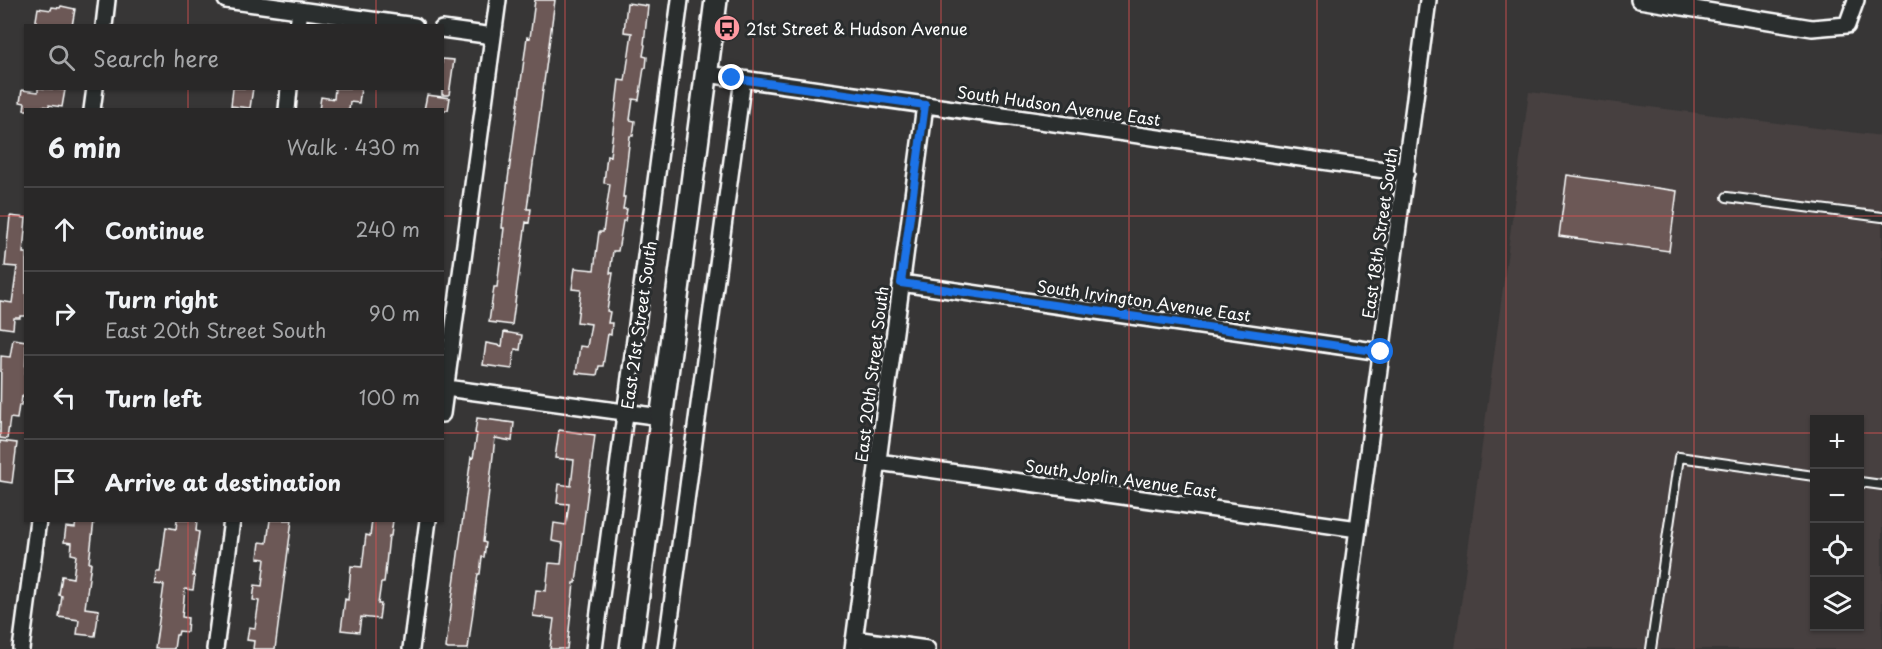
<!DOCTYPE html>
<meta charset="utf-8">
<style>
:root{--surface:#292828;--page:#313030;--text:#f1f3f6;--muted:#a5a6a8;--line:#454445}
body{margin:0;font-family:"Playpen Sans",sans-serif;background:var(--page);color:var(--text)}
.controls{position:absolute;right:18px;bottom:18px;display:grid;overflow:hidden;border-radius:0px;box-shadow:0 2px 4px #0004}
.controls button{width:54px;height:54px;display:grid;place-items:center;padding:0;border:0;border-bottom:2px solid var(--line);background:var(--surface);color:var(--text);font:30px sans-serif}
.stop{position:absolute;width:18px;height:18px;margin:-14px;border:4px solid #1a73e8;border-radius:50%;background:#fff}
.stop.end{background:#1a73e8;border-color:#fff;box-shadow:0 2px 6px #0008}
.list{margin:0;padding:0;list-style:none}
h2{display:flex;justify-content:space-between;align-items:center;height:78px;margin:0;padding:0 24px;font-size:26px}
h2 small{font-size:20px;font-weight:400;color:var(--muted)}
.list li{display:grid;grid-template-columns:39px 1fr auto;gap:18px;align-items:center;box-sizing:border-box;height:84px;padding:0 24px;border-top:2px solid var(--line)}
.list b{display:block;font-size:22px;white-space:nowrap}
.list p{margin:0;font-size:20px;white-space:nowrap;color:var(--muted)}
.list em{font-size:20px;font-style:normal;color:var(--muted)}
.icon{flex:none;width:33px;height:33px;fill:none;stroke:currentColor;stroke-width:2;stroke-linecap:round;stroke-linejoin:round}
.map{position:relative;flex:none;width:1882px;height:649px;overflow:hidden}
.search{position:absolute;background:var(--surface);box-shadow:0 2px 4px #0004;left:24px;top:24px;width:420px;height:66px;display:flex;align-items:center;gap:15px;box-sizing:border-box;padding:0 21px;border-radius:0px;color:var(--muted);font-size:22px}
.panel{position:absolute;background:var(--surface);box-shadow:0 2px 4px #0004;left:24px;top:108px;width:420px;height:414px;border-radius:0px}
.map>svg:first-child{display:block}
.built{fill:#474040;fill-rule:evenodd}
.building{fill:#6c5957;stroke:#fff;stroke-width:1.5}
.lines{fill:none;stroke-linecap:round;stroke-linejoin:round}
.lane-casing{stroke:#fff;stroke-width:12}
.street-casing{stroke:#fff;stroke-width:20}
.secondary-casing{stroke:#fff;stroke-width:26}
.lane{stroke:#2a2d2e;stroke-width:8}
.street{stroke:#2a2d2e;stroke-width:15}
.secondary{stroke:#2a2d2e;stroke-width:21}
.route{stroke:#1a73e8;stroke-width:8}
.grid{fill:none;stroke:#de5353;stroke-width:1.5;stroke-opacity:0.55}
.labels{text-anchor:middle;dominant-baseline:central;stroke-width:6;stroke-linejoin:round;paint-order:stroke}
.poi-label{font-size:16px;fill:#fff;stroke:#2a2d2e;text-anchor:start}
.street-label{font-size:16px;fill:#fff;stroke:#2a2d2e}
</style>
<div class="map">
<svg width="1882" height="649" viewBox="0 0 1882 649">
<rect width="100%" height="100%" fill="#373636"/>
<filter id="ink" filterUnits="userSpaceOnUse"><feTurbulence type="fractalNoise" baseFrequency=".0167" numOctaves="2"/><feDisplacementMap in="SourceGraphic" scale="12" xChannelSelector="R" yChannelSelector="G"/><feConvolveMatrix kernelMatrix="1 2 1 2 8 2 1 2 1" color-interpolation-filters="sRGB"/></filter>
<g filter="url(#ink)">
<path class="built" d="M1529 92 1882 136V649H1455ZM1814 420H1860V626H1814Z"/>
<path class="building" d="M535 0H555L527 209H531L529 223 526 222 512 325 489 322 494 287H497L504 228H502L503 217 527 37 530 38Z
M627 3 648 6 644 44 645 45 643 56 647 57 646 68H644L639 100 633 99 630 120 635 121 633 136H630L623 197H625L623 209H627L625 221H623L618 251H613L610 273H613L607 311 610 312 608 323H612L611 335 608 334 603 366H599L597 375 576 373 580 346 587 347 591 324 577 322 581 290 572 289 575 268 594 270 599 232H603L610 184 604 183 607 155 610 156 619 80 625 81 632 33 624 32Z
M61 6 75 9 72 26H35L38 8 51 10 52 7 60 8Z
M442 59 454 60 449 95H442Z
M38 88 65 90 62 107 49 105V107L43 106 42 110H24L25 103 20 102 22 90 38 92Z
M233 88H253L250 108 231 106Z
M335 88H361L359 103 350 102 349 110H319L321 97 334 99Z
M427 95 450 98 448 110H424Z
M1567 175 1677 191 1669 251 1559 236Z
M10 216 26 218 23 253H26V316H20V318H14L13 329 0 327V301L12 303 17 267 5 266Z
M504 332 522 335 520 350 515 349 512 369 483 365 486 343 502 346Z
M13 339 26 341 25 397 22 396 21 405H19L17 419 10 418 7 439 0 438 1 356 10 357Z
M477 418 514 423 512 441 495 438 483 542 486 543 484 557H482L480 574H478L468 649H448L446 648 449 622 471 457 473 458 477 434 475 433Z
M559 430 595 435 576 583H574L567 649H550L554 619 533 616 536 590 546 591 549 563 561 564 563 543 552 541 554 523 566 525 569 504 557 503 559 484 571 486 574 460 555 458Z
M0 441 17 443 12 483 0 481Z
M76 520H94L89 563H91L85 608 99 610 95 636 77 634 79 620 59 617 62 596 59 595 62 576 73 578 76 555 71 554 72 543 64 542 66 527 75 528Z
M177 520H197L196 531 199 532 193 576H195L193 590 185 589 182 617 188 618 187 632 179 631 178 635H176L174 649H155L164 585 155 584 156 572H160L166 527 176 529Z
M270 520H292L275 649H253L254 641 247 640 249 627 255 628 259 601 253 600 255 585 262 586 265 559 258 558 260 542 267 543Z
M372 520H393L391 536H389L384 583H381L378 604H381L379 619 361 617 359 632 341 630 345 599 348 600 351 566 362 567 366 535 370 536Z"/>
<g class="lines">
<defs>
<path id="lane" d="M1727 197 1882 217
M1860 482 1882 485
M1651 649 1679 457 1814 476"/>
<path id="street" d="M226 0 415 26
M1639 0 1812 28 1847 25 1856 0
M104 26 107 0
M298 26 300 10
M442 29 493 36
M707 74 1406 173
M92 110 95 88
M287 110 289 88
M901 283 1381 352
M446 388 661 417
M442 414 498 0
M878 462 1358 529
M854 639 927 649
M21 649 38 520
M215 649 232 520
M411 649 428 520
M594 649 680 0
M666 649 743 79
M853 649 925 105
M1342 649 1428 0"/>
<path id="secondary" d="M631 649 716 0"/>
</defs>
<use href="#lane" class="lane-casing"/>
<use href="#street" class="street-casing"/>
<use href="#secondary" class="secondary-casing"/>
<use href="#lane" class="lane"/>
<use href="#street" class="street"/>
<use href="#secondary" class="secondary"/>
</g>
</g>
<g class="lines" filter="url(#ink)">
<path class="route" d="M732 78 925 105 901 283 1381 352"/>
</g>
<path class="grid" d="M188 0V26M376 0V26M565 0V649M753 0V649M941 0V649M1129 0V649M1317 0V649M1506 0V649M1694 0V649M188 88V110M376 88V110M0 216H26M442 216H1882M0 433H26M442 433H1814M1860 433H1882M188 520V649M376 520V649"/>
<defs>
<symbol id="bus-disc" viewBox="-11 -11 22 22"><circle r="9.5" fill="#ff9aa2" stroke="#2a2d2e"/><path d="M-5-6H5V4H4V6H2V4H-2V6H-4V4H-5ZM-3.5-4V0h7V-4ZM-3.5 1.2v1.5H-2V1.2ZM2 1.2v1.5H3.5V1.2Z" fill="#111"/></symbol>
</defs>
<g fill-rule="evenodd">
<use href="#bus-disc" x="712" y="13" width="30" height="30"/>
</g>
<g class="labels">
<g class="poi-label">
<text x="746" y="28">21st Street &amp; Hudson Avenue</text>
</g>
<g class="street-label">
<text transform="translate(1059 105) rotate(8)">South Hudson Avenue East</text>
<text transform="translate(1379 233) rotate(-82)">East 18th Street South</text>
<text transform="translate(1144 300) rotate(8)">South Irvington Avenue East</text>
<text transform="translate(638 325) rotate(-82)">East 21st Street South</text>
<text transform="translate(871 374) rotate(-83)">East 20th Street South</text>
<text transform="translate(1121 478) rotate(8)">South Joplin Avenue East</text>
</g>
</g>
</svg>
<div class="controls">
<button>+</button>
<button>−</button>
<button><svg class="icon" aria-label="locate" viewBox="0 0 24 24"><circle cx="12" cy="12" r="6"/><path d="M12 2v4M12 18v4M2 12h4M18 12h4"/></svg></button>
<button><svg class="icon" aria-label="layers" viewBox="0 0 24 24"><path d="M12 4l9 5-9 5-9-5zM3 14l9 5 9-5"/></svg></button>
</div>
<div class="stop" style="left:1381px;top:352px"></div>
<div class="stop end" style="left:732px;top:78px"></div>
<div class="search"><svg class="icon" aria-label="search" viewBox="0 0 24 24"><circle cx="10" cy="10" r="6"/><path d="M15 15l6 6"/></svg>Search here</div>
<section class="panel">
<h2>6 min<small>Walk · 430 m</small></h2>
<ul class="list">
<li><svg class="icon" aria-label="ahead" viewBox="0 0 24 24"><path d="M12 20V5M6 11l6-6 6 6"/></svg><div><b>Continue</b></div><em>240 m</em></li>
<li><svg class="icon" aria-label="right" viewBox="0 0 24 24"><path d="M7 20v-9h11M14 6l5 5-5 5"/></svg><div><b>Turn right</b><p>East 20th Street South</p></div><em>90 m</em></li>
<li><svg class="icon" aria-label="left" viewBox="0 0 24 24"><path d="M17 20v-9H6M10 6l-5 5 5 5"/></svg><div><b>Turn left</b></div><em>100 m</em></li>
<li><svg class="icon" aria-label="arrive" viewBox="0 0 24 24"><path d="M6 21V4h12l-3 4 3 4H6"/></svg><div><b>Arrive at destination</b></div></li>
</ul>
</section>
</div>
